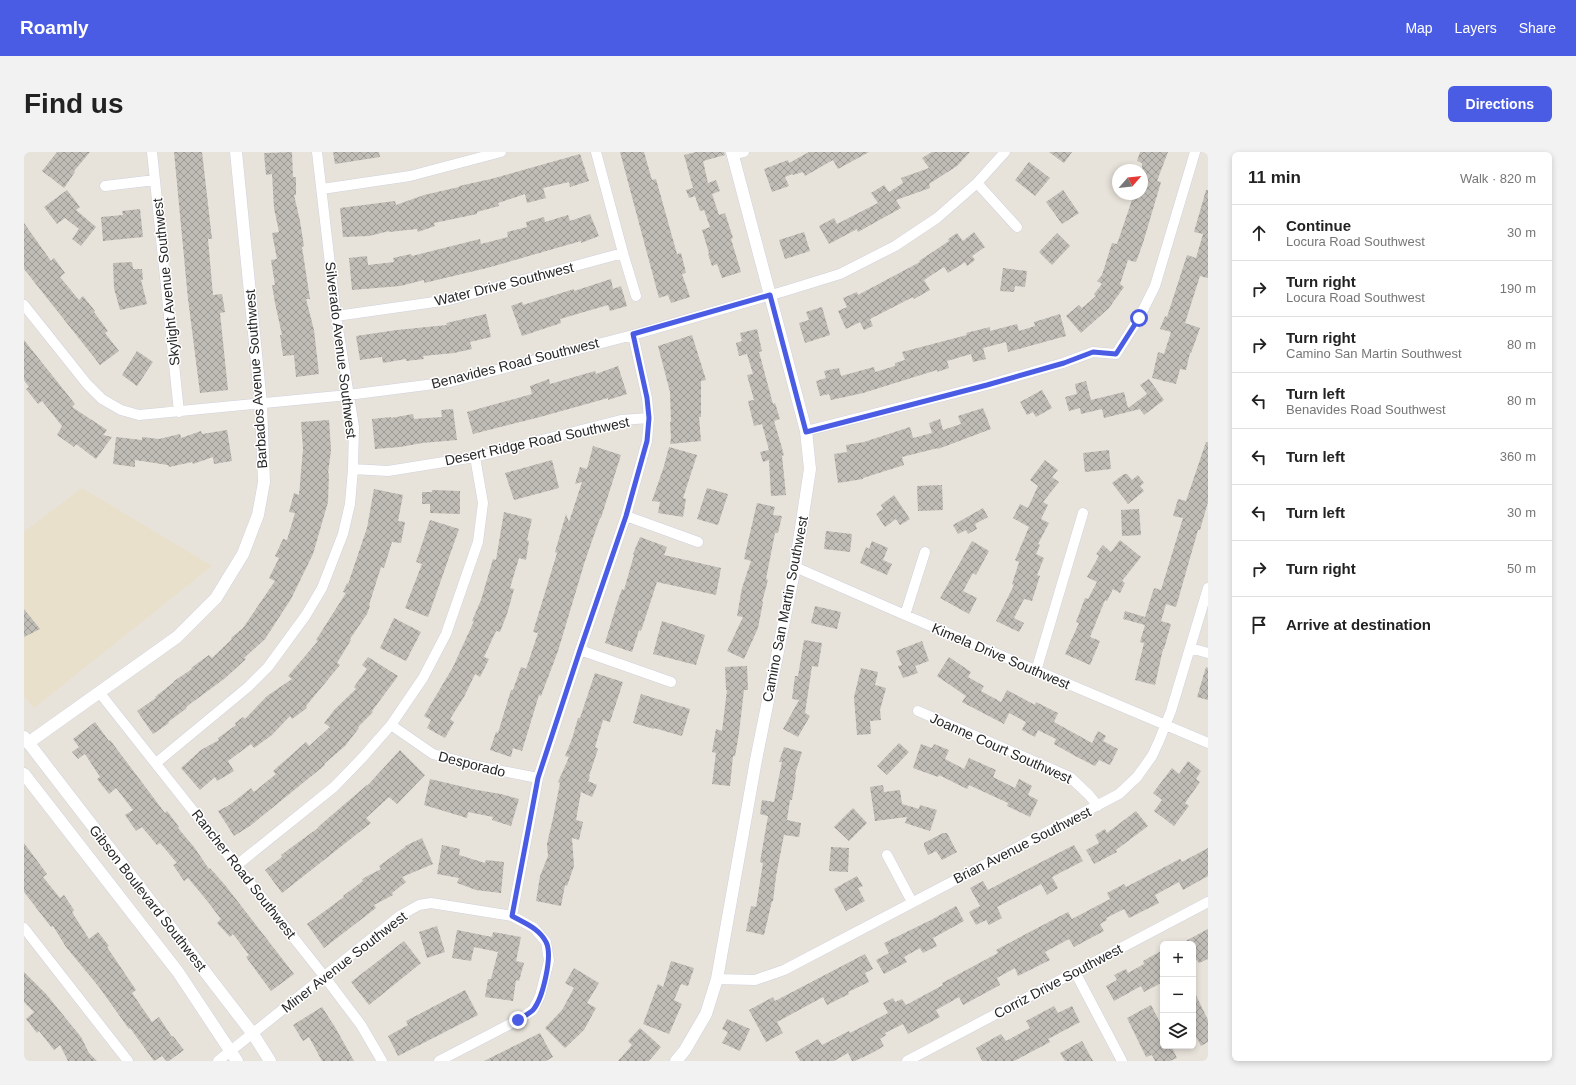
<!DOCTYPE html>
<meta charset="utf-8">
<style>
:root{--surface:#fff;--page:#f2f2f2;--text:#222;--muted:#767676;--line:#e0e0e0;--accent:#4a5ce4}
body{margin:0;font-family:Arial,sans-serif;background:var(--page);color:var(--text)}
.controls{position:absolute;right:12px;bottom:12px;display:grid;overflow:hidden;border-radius:6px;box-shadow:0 2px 6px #0003}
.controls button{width:36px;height:36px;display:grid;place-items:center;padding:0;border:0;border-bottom:1px solid var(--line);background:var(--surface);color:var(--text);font:20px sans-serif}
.compass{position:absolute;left:1088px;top:12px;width:36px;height:36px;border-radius:50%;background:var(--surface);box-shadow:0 2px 6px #0003;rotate:62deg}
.stop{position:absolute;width:12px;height:12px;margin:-9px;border:3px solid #4a5ce4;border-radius:50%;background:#fff}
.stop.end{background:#4a5ce4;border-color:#fff;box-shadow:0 1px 4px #0008}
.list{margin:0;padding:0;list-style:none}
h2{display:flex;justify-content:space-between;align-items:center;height:52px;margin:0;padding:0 16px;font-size:17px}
h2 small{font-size:13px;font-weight:400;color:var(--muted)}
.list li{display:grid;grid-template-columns:26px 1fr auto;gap:12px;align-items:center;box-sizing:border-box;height:56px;padding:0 16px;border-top:1px solid var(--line)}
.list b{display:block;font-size:15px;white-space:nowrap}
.list p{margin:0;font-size:13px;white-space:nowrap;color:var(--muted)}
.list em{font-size:13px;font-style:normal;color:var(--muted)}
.icon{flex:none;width:22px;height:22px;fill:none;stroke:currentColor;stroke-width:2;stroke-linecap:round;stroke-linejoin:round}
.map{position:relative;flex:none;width:1184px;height:909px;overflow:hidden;border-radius:6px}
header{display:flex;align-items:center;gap:24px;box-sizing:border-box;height:56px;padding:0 20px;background:var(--accent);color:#fff}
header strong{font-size:19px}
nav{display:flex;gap:22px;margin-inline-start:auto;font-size:14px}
.intro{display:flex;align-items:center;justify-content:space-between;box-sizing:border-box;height:96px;padding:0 24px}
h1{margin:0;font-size:28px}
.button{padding:10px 18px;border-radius:6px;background:var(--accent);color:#fff;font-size:14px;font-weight:700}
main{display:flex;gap:24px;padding:0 24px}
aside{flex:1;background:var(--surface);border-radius:6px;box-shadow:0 2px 6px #0003}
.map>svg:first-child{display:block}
.education{fill:#e8e0ca}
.building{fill:url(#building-cross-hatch)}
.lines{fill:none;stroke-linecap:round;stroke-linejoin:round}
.minor-casing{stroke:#cfd1de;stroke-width:11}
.tertiary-casing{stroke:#cfd1de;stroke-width:13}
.minor{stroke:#fff;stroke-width:10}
.tertiary{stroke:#fff;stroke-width:12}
.route{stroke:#4a5ce4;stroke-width:5}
.labels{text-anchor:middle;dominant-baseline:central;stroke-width:3;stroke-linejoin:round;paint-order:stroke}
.street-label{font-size:14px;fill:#272727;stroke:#fff}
</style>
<header>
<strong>Roamly</strong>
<nav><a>Map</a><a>Layers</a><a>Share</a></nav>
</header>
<div class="intro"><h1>Find us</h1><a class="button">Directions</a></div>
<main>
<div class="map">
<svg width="1184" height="909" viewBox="0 0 1184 909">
<defs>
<pattern id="building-cross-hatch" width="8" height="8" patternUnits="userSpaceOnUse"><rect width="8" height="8" fill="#c0bcb6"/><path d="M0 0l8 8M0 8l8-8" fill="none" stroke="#9c9994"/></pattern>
</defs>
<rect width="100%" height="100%" fill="#e8e3da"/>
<path class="education" d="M58 336 188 414 10 556 0 544V380Z"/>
<path class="building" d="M33 0H66L50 19 51 20 40 36 18 19Z
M150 0H178L188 87H184L189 143 198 142 201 160 196 161 204 238 176 241 164 147Z
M268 0 269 25H272V43H270L276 69 280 94 278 95 286 147H282L290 178 295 222 272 225 270 203 259 204 256 183H258L251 151 248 133H251L247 108 253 107 248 81 255 80 250 56 248 22 242 23 240 1Z
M309 0H355L356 5 311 12Z
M596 0H620L628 28 632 27 653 102 657 101 662 121 658 122 666 145 647 151 644 143 635 146Z
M672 0H700L701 3 679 9 684 31 692 28 696 39 688 42 695 63 701 61 709 86 707 87 717 120 698 126 693 112 688 114 684 102 685 101 678 78 686 75 680 58 676 59 671 44 665 46 662 38 669 36 660 3Z
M785 0H845L814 17 809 8 781 24 779 20 769 23 768 22 761 25 765 34 748 40 740 17 764 8 765 11Z
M908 0H946L933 14 905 32 906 36 872 48 877 56 834 80 833 77 805 92 795 74 810 66 813 72 854 51 847 41 860 33 865 40 879 31 877 26 905 16 898 6Z
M1025 0H1048L1040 11Z
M1116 0H1144L1133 29 1137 30 1119 91 1112 110 1104 108 1096 132 1100 135 1085 156 1057 181 1042 164 1055 153 1058 156 1072 144 1070 142 1078 132 1073 129 1078 123 1088 91 1093 92 1110 42H1118V11L1113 9Z
M556 2 565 29 546 35 545 30 519 36 522 46 503 51 501 42 474 51 475 54 453 60V62L410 71 411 74 394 80 393 77 365 80V79L345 84 319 85 316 56 371 49 372 53 400 43 435 35V34L467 27Z
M1005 10 1026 26 1011 44 991 28Z
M43 38 56 55 52 58 72 75 57 94 48 87 55 77 41 66 33 72 20 55Z
M1039 38 1055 61 1038 72 1022 50Z
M1182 38H1184V126L1176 124 1161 171 1176 176 1167 201H1166L1162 218 1156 217 1152 232 1128 226 1134 200 1140 202 1147 180 1136 177 1141 164 1143 165 1163 103 1172 106 1179 82 1170 80Z
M116 57 119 85 79 89 77 65 99 63 98 59Z
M566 62 575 84 557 91V89L463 116 400 131V128L376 134 328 138 325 106 343 104 344 113 370 110 369 106 387 102 388 104 456 87 457 92 484 85 483 80 503 75 502 70 520 65 521 70 544 63 546 69Z
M0 71 27 109 30 106 41 121 36 125 55 148 59 144 71 159 70 160 84 179 81 181 95 199 76 213 0 117Z
M780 80 786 99 761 107 755 88Z
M950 80 961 95 948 104 951 108 943 114 941 110 924 121 920 115 900 128 906 138 890 147 889 145 846 167 849 174 840 178 836 170 822 177 814 159 823 155 819 146 833 140 834 143 896 110 895 109 925 89 924 87 933 81 939 89Z
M1033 81 1046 94 1028 113 1015 100Z
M108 110 109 117H118L119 128H117L123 152 96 158 90 136 89 111Z
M979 116 1003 119 1001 135 991 134 990 140 976 139Z
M587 127 589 137 597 134 603 154 586 159 584 153 536 167 537 171 498 184 487 154 498 150 499 153 550 137V139Z
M798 155 806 183 781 191 775 171 785 168 782 160Z
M462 162 467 185 446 190 448 197 430 201 399 204 400 207 382 209V207L359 211 358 205 336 208 332 184 373 178 423 173 422 171Z
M1036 162 1042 184 984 200 982 190 959 196 962 207 949 210 947 202 923 209 925 216 913 220V218L839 241 807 248 805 242 796 244 792 229 802 226 800 219 815 216 817 224 850 215 851 220 871 214V211L881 208 878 200 943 183 942 181 966 175V179L993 172 995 179 1011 174 1010 170Z
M733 177 738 199 735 200 749 252 751 251 756 267 750 269 760 303 758 304 762 343 747 344 745 308 739 310 736 300 745 298 738 272 730 274 724 249 730 248 723 223 729 222 723 202 715 204 712 191 718 189 716 181Z
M668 183 682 228 677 229V265H675L677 289 646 292 647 286 646 270H647L646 240 634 194Z
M0 188 51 252 48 255 83 278 79 283 88 285 72 307 52 292 50 295 33 283 38 274 18 249 14 252 2 237 5 235 0 228Z
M113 199 129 210 113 234 98 223Z
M594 214 603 242 584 248V246L516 265 449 282 443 260 508 242 506 234 525 227 526 232 571 219 572 222Z
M1125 227 1140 248 1120 263 1116 257 1080 266 1078 257 1057 262 1056 256 1045 259 1041 245 1053 242 1051 232 1062 229 1067 248 1100 240 1104 256 1123 242 1116 233Z
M1018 238 1028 256 1012 265 1009 260 1003 263 996 250Z
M959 256 967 277 914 297V296L878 305 880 313 839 326V327L814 331 810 302 823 300 822 293 840 290 886 275 889 286 908 281 905 271 916 267 919 278 937 272 934 264Z
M429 257 433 288 398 291 376 295 351 297 348 267 367 265V266L389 262 390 267 418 265 417 258Z
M305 268 307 298 304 321H305L304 350 289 402 267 447 241 487 220 506 222 507 200 527 162 555 163 556 144 570 145 571 129 582 113 559 132 546 131 545 150 530V529L168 517 167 516 185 503 188 506 208 487 207 486 219 476 251 429 245 426 255 406 251 404 259 387 263 388 271 361 265 360 270 341 275 343 279 297 277 270Z
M203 278 208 309 190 312 189 305 169 312 168 310 145 315 144 313 111 308V315L89 312 92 285 118 288V285L135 287 156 282 157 286 177 279 178 282Z
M1182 290H1184V350L1176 378H1174L1152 455 1142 452 1137 469 1147 472 1140 497H1139L1131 533 1111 528 1120 491 1116 490 1121 473 1099 467 1101 459 1121 465 1130 436 1137 438 1159 366 1149 364 1154 347 1162 349Z
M569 294 597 303 577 366H576L561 409 534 499 517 544 515 543 498 599 489 596 487 605 466 598 472 580 474 581 487 538H489L497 515 502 517 514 481 509 480 533 401 531 400 542 362 545 370 558 330 551 332 556 315 563 317Z
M645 295 673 303 659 346 662 347 659 365 634 361 636 350 628 349 640 314Z
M1085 298 1087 317 1061 320 1059 301Z
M528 308 535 336 490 348 481 321Z
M1021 308 1034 318 1028 325 1035 330 1019 350 1024 353 1017 367 1025 371 1014 392 1016 393 1012 402 1020 406 1013 423 1016 424 1008 449 1000 447 990 466 1000 471 995 480 972 469 990 433 988 432 995 410 991 408 1005 375 989 366 996 352 1004 356 1014 334 1006 328Z
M1100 322H1103L1108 328 1114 323 1120 331 1116 334 1120 339 1104 352 1088 331Z
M918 333 919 358 894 359 893 334Z
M683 336 704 342 694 373 673 367Z
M350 337 379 343 374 369 381 370 377 391 368 390 360 416 357 415 345 453 346 454 343 462 326 487 327 488 313 511 316 513 282 554 283 556 268 567 266 564 248 583 230 596 227 592 204 609 210 619 193 629 191 625 176 638 157 616 177 598 195 588 194 586 212 573 211 571 219 565 221 567 243 544 268 527 264 524 294 489 292 488 322 441 319 440 323 431 324 432 343 376Z
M408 338 436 339V362L406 361V352H398V340H408Z
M870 343 886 367 876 373 872 367 861 375 852 362 859 357 857 353Z
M733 351 751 355 749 363 758 364 754 381H751L742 427 744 428 738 450H739L734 476 720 507 703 499 719 465 713 464 718 436 727 409 720 407Z
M959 356 964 365 951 372 953 377 944 382 942 378 934 382 929 373Z
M1115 357 1117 383 1098 384 1097 358Z
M480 360 508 367 503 388 505 389 502 408 495 406 486 436 490 437 483 462 476 480 472 479 460 505 465 507 456 525 451 522 440 545 426 567 430 570 421 586 403 576 407 568 400 564 429 515 450 469H448L457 448 469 407 472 408Z
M406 368 435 377 404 465 381 456 398 412 392 410Z
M802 379 828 382 826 400 800 397Z
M616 385 643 395 640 403 697 416 692 443 633 430 617 479 615 478 608 500 581 491 593 451 598 437 600 438 610 403 609 402Z
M1096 388 1117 405 1098 429 1101 431 1096 441 1089 437 1083 449 1081 448 1066 485 1076 489 1066 513 1041 502 1055 471 1052 470 1061 446 1064 447 1073 430 1063 425 1075 404 1072 402 1079 393 1087 400Z
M848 389 864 396 859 408 868 412 863 423 836 411 842 395 845 397Z
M948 389 965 399 952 423 949 421 939 439 953 446 945 462 916 446Z
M791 454 817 460 813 477 787 471Z
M0 457 16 477 0 485Z
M370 466 397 480 382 509 356 496Z
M638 469 681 483 672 513 629 502Z
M780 488 798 491 794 515 788 514 781 561 786 564 774 585 759 577 775 548 768 547 771 524H774Z
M898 489 905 509 891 514 894 521 879 526 874 514 878 513 872 499Z
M344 505 374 524 348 559 349 560 334 575 335 576 321 594 300 612 301 613 226 674 210 684 194 659 207 652 227 636 230 640 252 622 249 619 282 590 285 594 306 575 300 571 311 557 332 537 330 535 343 517 338 513Z
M925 505 947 520 944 525 960 534 957 539 977 550 983 538 1011 553 1012 550 1034 561 1030 570 1068 591 1074 579 1082 584 1079 589 1094 597 1086 613 1075 608 1071 614 1053 605 1030 592 1032 587 1014 578 1011 585 998 578 1002 570 985 561 980 572 938 550 942 544 913 524Z
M723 514 724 538H720L715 581 711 604H709L706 634 688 632 692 601 688 600 692 577 698 579 703 538H702L701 515Z
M1182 515 1184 516V548L1173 545Z
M837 516 854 520 851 533 862 536 856 558 857 568 846 569 847 582 833 583 830 545Z
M571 521 599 530 586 570 579 568 571 595 574 597 565 624 566 625 564 629 573 633 568 645 557 640 552 668 559 670 555 688 548 686 550 714 543 734 541 733 537 754 512 749 516 724 524 704 523 692 529 666 536 631 534 630 545 605 541 604 548 587 554 566H556Z
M617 542 666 557 658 584 630 576V577L609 571Z
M71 570 85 589 86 588 141 661 143 659 155 675 154 676 170 695 185 717 186 716 201 733 270 822 247 839 222 805 225 803 209 782 206 785 193 771 197 767 180 745 164 726 160 729 149 713 153 711 136 691 133 693 118 675 112 679 101 663 109 658 92 636 85 642 73 627 76 625 61 602 54 607 48 600 55 595 49 587Z
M875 591 885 600 863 623 853 614Z
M897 592 908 596 910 592 925 598 921 607 940 617 945 606 972 618 969 625 991 636 995 627 1008 634 1004 643 1014 648 1006 665 983 654 984 651 945 633 943 637 915 623 914 625 889 616Z
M760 595 778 600 771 622 772 623 768 648H766L763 668 777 671 775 685 760 683 752 724 749 749H748L740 783 722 779 727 754 732 755 739 711 736 710 744 664 736 662 738 648 750 650 758 610H755Z
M376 598 401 623 373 652 365 645 342 666 347 671 258 741 241 718 258 705 257 703 294 676V675L343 633H344Z
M1164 609 1177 619 1172 627 1176 630 1161 651 1165 654 1150 674 1130 659 1138 648 1129 641 1148 616 1155 622Z
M406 627 453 638 477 642 495 647 487 674 468 668 469 665 444 660 443 666 400 653Z
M859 633 860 640 876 638 878 652 895 657 896 653 913 658 906 679 881 671 883 665 851 669 846 635Z
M829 656 843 671 825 689 810 675Z
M1112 659 1124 674 1092 698 1093 700 1070 712 1062 698 1075 691 1071 683 1081 677 1083 681Z
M919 681H923L933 700 918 708 912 699 904 703 900 694V691Z
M398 686 409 712 378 725 382 730 368 741 369 743 350 753 352 756 300 796 283 772 320 745 319 744 339 729 338 727 357 717 355 714 381 695V694Z
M0 691 23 722 19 725 36 746 40 743 50 758 48 760 65 787 74 780 85 794 83 795 112 838 108 841 128 870 135 865 148 885 149 884 160 898 145 909H142L138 904 130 909 106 876 105 877 75 835 42 795 29 774 27 775 0 740Z
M418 693 436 697 435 703 461 711 462 708 480 710 477 741 452 738 433 731 435 726 413 722Z
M1050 693 1059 709 1028 725 1034 736 1023 743 1017 732 973 755 978 766 965 773 962 768 952 773 945 760 956 754 946 736 959 729 964 738Z
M807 695 825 696 824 720 805 719Z
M1184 696V724L1159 738 1155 730 1131 743 1135 751 1105 766 1100 757 1082 766 1083 768 1076 772 1080 779 1050 795 1045 787 1021 800 1026 808 994 824 991 816 973 826 976 833 939 853 935 845 912 858 916 865 884 882 879 872 861 881 862 883 856 887 860 894 850 900 831 909H828L824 901 810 909H776L771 900 794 887 798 893 825 879 826 881 864 861 859 851 869 846 871 850 878 847 882 853 919 833 918 831 974 801 972 798 1017 774 1044 760 1048 767 1086 747 1083 741 1100 732 1102 735 1156 707 1158 710Z
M833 724 839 734 834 736 841 749 822 759 810 737Z
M932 754 940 769 909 786 913 794 899 801 896 796 880 805 883 810 860 822 852 808 865 801 860 791 909 767Z
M413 774 421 800 403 806 395 780Z
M1184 777V807L1175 811 1173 808 1169 810V792H1156Z
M433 778 468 785 469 780 497 785 492 809 500 811 495 829 492 828 489 849 461 845 464 827H467L474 800 450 795 447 809 428 806Z
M380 789 397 811 345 853 327 830Z
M1139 798V830L1120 840 1117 834 1090 849 1082 834 1093 828 1090 823 1102 817 1104 821 1120 812 1119 809Z
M841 802 849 817 841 821 845 830 824 840 825 842 803 853 799 845 753 870 759 881 742 890 725 858 749 845 751 849Z
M647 809 670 816 664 834 657 832 650 848 658 852 645 882 619 872 634 832 639 835Z
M550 816 575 831 563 851 572 856 560 878 541 896 521 876 538 858 550 836 541 831Z
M0 820 22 842 57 885 65 901 73 909H44L36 893 30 898 15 879 13 881 2 867 10 860 0 850Z
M1169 837 1184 868V890L1177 894 1169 879Z
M441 838 454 863 374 904 364 884 384 873 382 869Z
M1127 853 1139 876V894H1147L1153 906 1146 909H1131L1128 903 1122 905 1103 866Z
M1030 854 1034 861 1048 854 1056 870 1024 887 1026 890 990 909H958L952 896 977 882 982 889 1006 876 1002 869Z
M298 855 311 875 330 909H298L285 885 279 889 269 873Z
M703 867 726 877 716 899 698 891 704 880 698 877Z
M616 876 637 895 625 909H594L608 893 604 889Z
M516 881 529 905 522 909H460Z
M1058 889 1069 909H1041L1036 901Z"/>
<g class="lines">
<defs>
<path id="minor" d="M128 0 155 260
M572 0 599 101 612 144
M708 3 720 0
M953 31 993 75
M81 34 131 28
M298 37 386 24 477 0
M0 153 63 232 78 247 97 258 115 263 324 243 426 230 609 183 761 139 816 122 871 94 913 66 953 31 981 0
M312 164 425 148 599 101
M782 279 963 233 1039 211 1069 200 1092 202 1115 166 1131 134 1171 0
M329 317 364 319 451 305 597 268 625 266
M602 364 674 390
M771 415 881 463 1184 591
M881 463 901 400
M1166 496 1184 501
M556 498 647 530
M1012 519 1059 361
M75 540 300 824 337 873 358 909
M894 559 1046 625 1065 643 1074 654
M367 573 409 602 453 614 514 626
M132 611 224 535 244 515 282 463 298 436 319 382 326 352 329 317 330 275 312 164 293 0
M863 703 888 750
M213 713 310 635 339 605 367 573 399 526 422 482 454 390 459 351 451 305
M0 776 104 909
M1051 820 1098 909
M693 827 731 828 760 818 1095 642 1113 625 1128 604 1135 589 1147 559 1184 436
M194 909 377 763 395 753 407 751 488 764
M415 909 494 868 509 858 516 844 525 809 522 790 510 776 488 764 514 626 556 498 602 364 623 289 625 266 623 246 609 183
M883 909 1184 750"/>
<path id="tertiary" d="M0 585 229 882 246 909
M4 591 153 485 192 446 219 402 234 363 240 330 237 252 212 0
M0 622 154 820 213 909
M652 909 661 898 682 862 693 827 732 608 771 415 786 317 782 279 708 0"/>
</defs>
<use href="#minor" class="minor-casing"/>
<use href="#tertiary" class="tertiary-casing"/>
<use href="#minor" class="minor"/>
<use href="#tertiary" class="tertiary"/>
</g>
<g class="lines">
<path class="route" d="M494 868C498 865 505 862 509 858 519 846 529 803 522 790 515 776 500 771 488 764L514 626 556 498 602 364 623 289 625 266 623 246 609 182 746 143 782 280 963 233 1040 211 1069 200 1092 202 1115 166"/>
</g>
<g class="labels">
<g class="street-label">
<text transform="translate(142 130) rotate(-96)">Skylight Avenue Southwest</text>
<text transform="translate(480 132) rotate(-14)">Water Drive Southwest</text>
<text transform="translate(317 198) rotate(83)">Silverado Avenue Southwest</text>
<text transform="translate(491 211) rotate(-14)">Benavides Road Southwest</text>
<text transform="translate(232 227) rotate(-94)">Barbados Avenue Southwest</text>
<text transform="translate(513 289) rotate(-12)">Desert Ridge Road Southwest</text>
<text transform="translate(761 457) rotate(-79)">Camino San Martin Southwest</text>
<text transform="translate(977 504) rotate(23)">Kimela Drive Southwest</text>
<text transform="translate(977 596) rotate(24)">Joanne Court Southwest</text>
<text transform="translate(448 612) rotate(14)">Desporado</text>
<text transform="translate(998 693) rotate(-27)">Brian Avenue Southwest</text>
<text transform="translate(220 722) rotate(52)">Rancher Road Southwest</text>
<text transform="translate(124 746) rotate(52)">Gibson Boulevard Southwest</text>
<text transform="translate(320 810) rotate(-38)">Miner Avenue Southwest</text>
<text transform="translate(1034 829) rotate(-28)">Corriz Drive Southwest</text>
</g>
</g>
</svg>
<div class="controls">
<button>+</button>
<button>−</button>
<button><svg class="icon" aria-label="layers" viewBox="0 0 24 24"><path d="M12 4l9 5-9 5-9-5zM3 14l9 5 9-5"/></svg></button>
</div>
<svg class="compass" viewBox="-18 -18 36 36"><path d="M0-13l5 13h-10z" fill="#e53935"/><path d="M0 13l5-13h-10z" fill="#767676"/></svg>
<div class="stop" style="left:1115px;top:166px"></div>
<div class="stop end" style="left:494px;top:868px"></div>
</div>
<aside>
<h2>11 min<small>Walk · 820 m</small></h2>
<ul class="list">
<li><svg class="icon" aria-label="ahead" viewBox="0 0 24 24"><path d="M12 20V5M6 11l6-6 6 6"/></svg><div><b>Continue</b><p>Locura Road Southwest</p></div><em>30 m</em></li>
<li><svg class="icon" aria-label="right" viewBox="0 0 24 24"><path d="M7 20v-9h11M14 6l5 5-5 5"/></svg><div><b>Turn right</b><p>Locura Road Southwest</p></div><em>190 m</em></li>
<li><svg class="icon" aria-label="right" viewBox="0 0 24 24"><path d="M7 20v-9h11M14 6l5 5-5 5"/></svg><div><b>Turn right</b><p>Camino San Martin Southwest</p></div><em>80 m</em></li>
<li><svg class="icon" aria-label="left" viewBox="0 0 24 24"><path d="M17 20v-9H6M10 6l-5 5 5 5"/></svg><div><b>Turn left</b><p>Benavides Road Southwest</p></div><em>80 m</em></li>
<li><svg class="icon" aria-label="left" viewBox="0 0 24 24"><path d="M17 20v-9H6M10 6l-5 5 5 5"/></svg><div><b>Turn left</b></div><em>360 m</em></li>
<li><svg class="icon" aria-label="left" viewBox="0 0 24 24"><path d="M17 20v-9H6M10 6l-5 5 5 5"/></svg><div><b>Turn left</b></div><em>30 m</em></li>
<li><svg class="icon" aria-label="right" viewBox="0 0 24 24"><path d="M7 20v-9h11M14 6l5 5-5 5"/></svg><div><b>Turn right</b></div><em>50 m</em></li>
<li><svg class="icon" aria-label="arrive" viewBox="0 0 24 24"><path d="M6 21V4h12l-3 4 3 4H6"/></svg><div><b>Arrive at destination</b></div></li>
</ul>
</aside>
</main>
